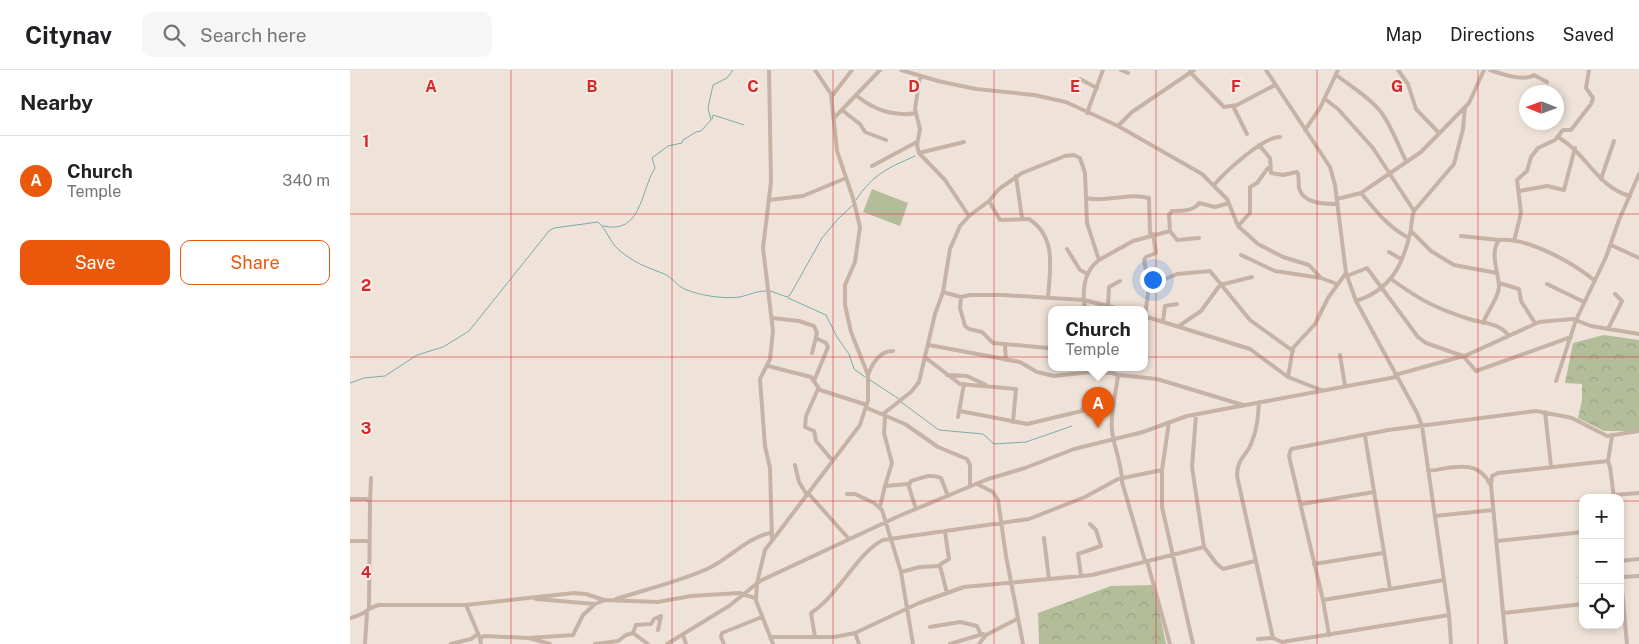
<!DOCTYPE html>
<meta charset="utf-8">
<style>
:root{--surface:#fff;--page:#f6f6f6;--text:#202124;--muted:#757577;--line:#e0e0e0;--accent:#ea580c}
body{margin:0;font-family:"Public Sans",sans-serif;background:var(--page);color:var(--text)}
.controls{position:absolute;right:15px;bottom:15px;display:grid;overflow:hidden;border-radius:10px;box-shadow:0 2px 8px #0003}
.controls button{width:45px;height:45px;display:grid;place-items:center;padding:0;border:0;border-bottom:1px solid var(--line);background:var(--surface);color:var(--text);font:25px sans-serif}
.compass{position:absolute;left:1169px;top:15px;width:45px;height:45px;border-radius:50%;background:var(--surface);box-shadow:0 2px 8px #0003;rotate:271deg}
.you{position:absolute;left:802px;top:209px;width:18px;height:18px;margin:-12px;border:4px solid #fff;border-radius:50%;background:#1a73e8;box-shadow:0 0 0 8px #1a73e833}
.badge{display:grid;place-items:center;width:32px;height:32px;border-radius:50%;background:var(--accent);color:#fff;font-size:16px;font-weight:700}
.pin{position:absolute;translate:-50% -41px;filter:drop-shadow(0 1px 2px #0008)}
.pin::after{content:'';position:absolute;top:26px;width:18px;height:15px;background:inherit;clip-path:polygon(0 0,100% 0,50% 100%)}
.popup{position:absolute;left:698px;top:236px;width:100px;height:65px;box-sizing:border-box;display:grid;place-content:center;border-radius:10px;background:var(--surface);filter:drop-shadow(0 1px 4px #0005);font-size:16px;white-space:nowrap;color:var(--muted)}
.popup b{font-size:19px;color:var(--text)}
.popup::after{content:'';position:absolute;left:50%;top:100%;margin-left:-10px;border:10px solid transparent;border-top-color:var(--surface)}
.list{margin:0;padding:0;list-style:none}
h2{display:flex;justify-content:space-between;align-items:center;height:65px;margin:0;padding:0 20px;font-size:21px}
h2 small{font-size:16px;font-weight:400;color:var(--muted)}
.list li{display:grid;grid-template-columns:32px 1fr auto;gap:15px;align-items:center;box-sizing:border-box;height:90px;padding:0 20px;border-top:1px solid var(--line)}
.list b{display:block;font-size:19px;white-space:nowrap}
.list p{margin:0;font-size:16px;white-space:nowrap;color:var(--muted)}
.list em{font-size:16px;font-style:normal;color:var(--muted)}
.actions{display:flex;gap:10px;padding:15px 20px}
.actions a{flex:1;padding:11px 0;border:1px solid var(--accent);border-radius:10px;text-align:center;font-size:18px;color:var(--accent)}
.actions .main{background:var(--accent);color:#fff}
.icon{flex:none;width:28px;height:28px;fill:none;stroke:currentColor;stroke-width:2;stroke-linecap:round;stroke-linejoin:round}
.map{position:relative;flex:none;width:1289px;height:574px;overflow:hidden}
header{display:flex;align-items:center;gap:30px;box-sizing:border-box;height:70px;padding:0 25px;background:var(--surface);border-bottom:1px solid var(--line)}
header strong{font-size:24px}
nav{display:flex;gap:28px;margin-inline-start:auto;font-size:18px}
.search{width:350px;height:45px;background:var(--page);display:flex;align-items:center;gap:12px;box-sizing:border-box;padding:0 18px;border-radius:10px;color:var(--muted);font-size:19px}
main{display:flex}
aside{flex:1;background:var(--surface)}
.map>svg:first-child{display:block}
.forest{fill:url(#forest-crowns)}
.green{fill:#b4bd9a}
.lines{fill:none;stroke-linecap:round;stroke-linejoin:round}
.stream{stroke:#7aaba9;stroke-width:1}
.minor{stroke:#c7b2a6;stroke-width:4}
.grid{fill:none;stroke:#d62828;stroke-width:1;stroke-opacity:0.55}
.grid-label{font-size:16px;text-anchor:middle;font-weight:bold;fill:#d62828;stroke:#f8ede5;stroke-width:4;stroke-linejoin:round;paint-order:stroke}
</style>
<header>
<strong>Citynav</strong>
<div class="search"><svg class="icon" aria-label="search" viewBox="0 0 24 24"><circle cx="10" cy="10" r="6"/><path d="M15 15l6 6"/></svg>Search here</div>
<nav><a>Map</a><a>Directions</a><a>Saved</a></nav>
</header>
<main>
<aside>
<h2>Nearby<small></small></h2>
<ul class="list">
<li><span class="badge">A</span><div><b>Church</b><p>Temple</p></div><em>340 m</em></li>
</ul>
<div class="actions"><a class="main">Save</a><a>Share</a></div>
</aside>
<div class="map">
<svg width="1289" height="574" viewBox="0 0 1289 574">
<defs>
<pattern id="forest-crowns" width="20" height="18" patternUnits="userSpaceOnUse" patternTransform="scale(1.25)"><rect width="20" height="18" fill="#b4bd9a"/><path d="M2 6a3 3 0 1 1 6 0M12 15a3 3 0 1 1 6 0" fill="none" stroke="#9ba285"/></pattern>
</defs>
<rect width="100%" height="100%" fill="#efe3d9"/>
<path class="forest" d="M1254 265 1289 270V361H1254L1228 348 1232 330V314L1215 313 1223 273Z
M804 515 816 574H689L688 543 761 516Z"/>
<path class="green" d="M522 119 558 133 550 156 513 142Z"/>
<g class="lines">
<path class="stream" d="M362 49 363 45 394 55
M506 130C523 104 538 98 565 86
M253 156C292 165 290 122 305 98L302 88 318 76 332 73 333 70 346 62 351 61 361 50 358 38 363 15 377 8 383 0
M420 221 437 227 440 225 472 168 488 149 503 135
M438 228 476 245 487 267 499 284 504 299 515 307
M520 310 549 329
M0 313 14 308 35 306 67 285 93 277 119 261 199 161 204 158 248 152C257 160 260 172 268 179 284 193 294 196 312 203 322 206 327 217 337 220 352 226 374 229 390 227 399 225 406 221 416 221
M551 332 589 360 633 364 644 374 676 372 722 356"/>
<path class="minor" d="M419 0 421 112 413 178 423 261 420 289 410 309 415 376 420 398 422 469
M551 0 588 11 626 19 684 25 716 32 768 56 852 104 877 129 888 156 908 174 933 187 959 195 971 208 987 214
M771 0 778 3
M916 0 980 97 985 115 996 203 1006 231 1067 343 1072 356 1099 545 1101 574
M1048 0 1058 14 1066 39 1088 62
M1140 0C1151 4 1174 12 1184 5L1197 12
M840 2 874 37 887 35 925 15
M986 5C1001 16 1019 27 1031 42 1042 57 1048 75 1056 91
M570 6 565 39 570 59 567 75 569 83 595 110 619 146
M730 9 747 18
M482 26 502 0
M507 26C524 40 545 47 566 43
M975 29 988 39 1023 78 1064 141
M883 36 897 64
M492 40 510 54 515 62 536 70
M737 43 753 0
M485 47 530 0
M768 56 782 42 844 0
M955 60 970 38 988 0
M1208 67C1237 84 1247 117 1280 126
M909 75 920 88 921 103 933 105 947 102C950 107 948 112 949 118 953 134 975 134 988 134
M569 83 614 72
M522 96 567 72
M666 106 672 148
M1251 109 1264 71
M864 115C875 102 914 66 930 67
M1169 121 1197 116 1214 120 1225 78
M1011 123C1026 141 1038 157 1059 168
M736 128C756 133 778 122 799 128L800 164
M987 129 1011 123 1071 82 1119 33 1134 0
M419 130 453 126 496 108
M639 131 650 150 679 149C707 167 700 199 698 228
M888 156 900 143V117L907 113 918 98
M820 161 819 145 822 141C831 141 844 141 849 133L865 137 879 133
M1061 161 1081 181 1104 195 1147 203
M1111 166 1149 170
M1164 171 1171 143 1167 110 1177 101 1181 87 1188 78 1205 70 1213 60H1221L1241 34 1243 28 1236 18 1239 0
M1261 175 1289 188
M717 179 730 200 738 204
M1039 182 1051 189
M891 185 925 201 971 208
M997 206 1017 198 1068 267 1076 273 1113 286 1126 301 1221 267
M1041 209C1070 230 1085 238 1119 249 1132 253 1150 253 1158 265
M813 210 827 204 860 201 900 250 943 281
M1149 213 1169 219 1171 231 1185 253
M1197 214 1234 232
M593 222 611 227 620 225H653L734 230 770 239
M611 227 610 238 615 256 619 259 632 262 643 273 698 278 702 275
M1006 231C1040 220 1052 197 1060 164 1062 156 1061 149 1064 141L1104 94 1113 59 1115 37
M758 236 759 217 770 211
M735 239C732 221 733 202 749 190L783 171 820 161 827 170 849 168
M794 246 900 279 938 307 971 320
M795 246 799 216 794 190 796 187 806 183 803 164
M422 248 449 251 464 256 467 263 462 283
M813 251 815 236 827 234
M1133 253C1137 242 1149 227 1149 217 1149 202 1139 184 1149 170 1177 167 1224 193 1245 211
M829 256 851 241 870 215 902 207
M1258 259 1272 231 1265 224
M579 275 670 292 687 302 704 306 740 302 762 303
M655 276 656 290
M990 285 995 316
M576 288 610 314 666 319 663 352
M418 296 461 307 470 320 517 335
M758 297 762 303 768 305 807 309 893 335
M518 305C522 294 529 281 543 281
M597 305 617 306 636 315
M768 305C766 324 760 342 762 361 764 378 772 394 772 412L795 491
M1045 305 1117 285 1189 252 1223 249 1241 256 1289 264
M938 307 943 278 965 254 978 228 996 203
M464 311 478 277 476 273 466 268
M1206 311 1226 250 1256 187 1269 150 1289 104
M468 319 456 346 455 357 464 361 466 371 482 390
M909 332C908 348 907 360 901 374 896 387 887 388 887 406L923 568 932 572 1099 545
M517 338 555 354 588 377 617 389 620 395V416
M732 340 741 328 744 327
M610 341 677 354 736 340 763 337
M1195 342 1201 396
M533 344 561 322 569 312 585 244 593 222 600 179 610 156 619 146 639 131 649 119 672 103 715 86 724 85 730 88 735 103 737 153 749 190
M846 345 842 397 854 477 866 493 873 499 905 491
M608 347 614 314
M819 352 812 400V437L843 574
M1015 366 1040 519
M1262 366 1258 391 1260 397 1264 428
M445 395 449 412 457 425
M1078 401C1102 398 1127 388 1140 414
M627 414 643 422 648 430 656 486 673 574
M559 415 561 411C572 408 580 403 591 408L598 426
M535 416 542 393 534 363 535 346
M458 423 499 469
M497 424H505L524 433 532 440 551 502 563 574
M1263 425 1289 423
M0 429H17L20 432 19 538
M20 432 21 408
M952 434 1024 422
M530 437 535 416 558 414 566 439
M1085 446 1143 440
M694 468 699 509
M0 471H20
M1147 471 1233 462
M797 491 820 574
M1270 491 1289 489
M964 494 1033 483
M588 496 599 489 595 462
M1270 498 1277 574
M551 502 570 497 590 496 597 523
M731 506 728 484 751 476 746 460 740 454
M1272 507 1289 506
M186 529 245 534
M266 529C297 519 328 512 357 499 379 489 396 468 420 463
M973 530 1094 510
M406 531 407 513 415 480 510 355 518 330V305L501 262 495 235V215L505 192 510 157 503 128 487 81 481 24 465 0
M116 535 130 568
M1153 543 1233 534
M0 548C17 545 17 537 29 535H116L224 523 236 524 254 530
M580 557 610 552 627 556 631 565
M283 563 286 555 301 554 304 549 311 546 308 560
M505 563 509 574
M333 565 336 574
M979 565 973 530 939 386 941 379 1038 360 1186 341 1222 348 1257 366 1289 361
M420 567H484L505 563 569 533 614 517 742 505 854 477
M465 567 461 543C488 526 508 482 533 470L679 449 735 427 768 409 812 400
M179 568 223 565 233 545 245 534 255 530 308 532 341 526 389 523 405 528 423 574
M908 569 923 568
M15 574 17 543
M101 574 121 569 128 564
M131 574 130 569 134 566 179 568 200 574
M245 574 268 571 276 565 283 563 298 574
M317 574 379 536 410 511 549 446 638 409 675 398 724 379 793 362 837 346 1046 307
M374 574 371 567 372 563 412 547
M600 574 633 564
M629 574 636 565 667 549
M1156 574 1141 415 1142 406 1148 403 1258 391"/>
</g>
<path class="grid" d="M161 0V574M322 0V574M483 0V574M644 0V574M806 0V574M967 0V574M1128 0V574M0 144H1289M0 287H1289M0 431H1233M1270 431H1289"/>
<g class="grid-label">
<text x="81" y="22">A</text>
<text x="242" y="22">B</text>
<text x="403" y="22">C</text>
<text x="564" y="22">D</text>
<text x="725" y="22">E</text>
<text x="886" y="22">F</text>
<text x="1047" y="22">G</text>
<text x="16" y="77">1</text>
<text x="16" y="221">2</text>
<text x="16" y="364">3</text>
<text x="16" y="508">4</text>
</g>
</svg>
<div class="controls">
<button>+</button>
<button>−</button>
<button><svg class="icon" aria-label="locate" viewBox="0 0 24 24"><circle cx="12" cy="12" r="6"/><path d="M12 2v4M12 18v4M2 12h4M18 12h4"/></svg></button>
</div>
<svg class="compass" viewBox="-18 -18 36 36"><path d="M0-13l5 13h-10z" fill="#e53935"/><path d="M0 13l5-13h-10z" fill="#757577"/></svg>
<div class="you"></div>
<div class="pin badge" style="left:748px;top:358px">A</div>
<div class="popup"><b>Church</b>Temple</div>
</div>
</main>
